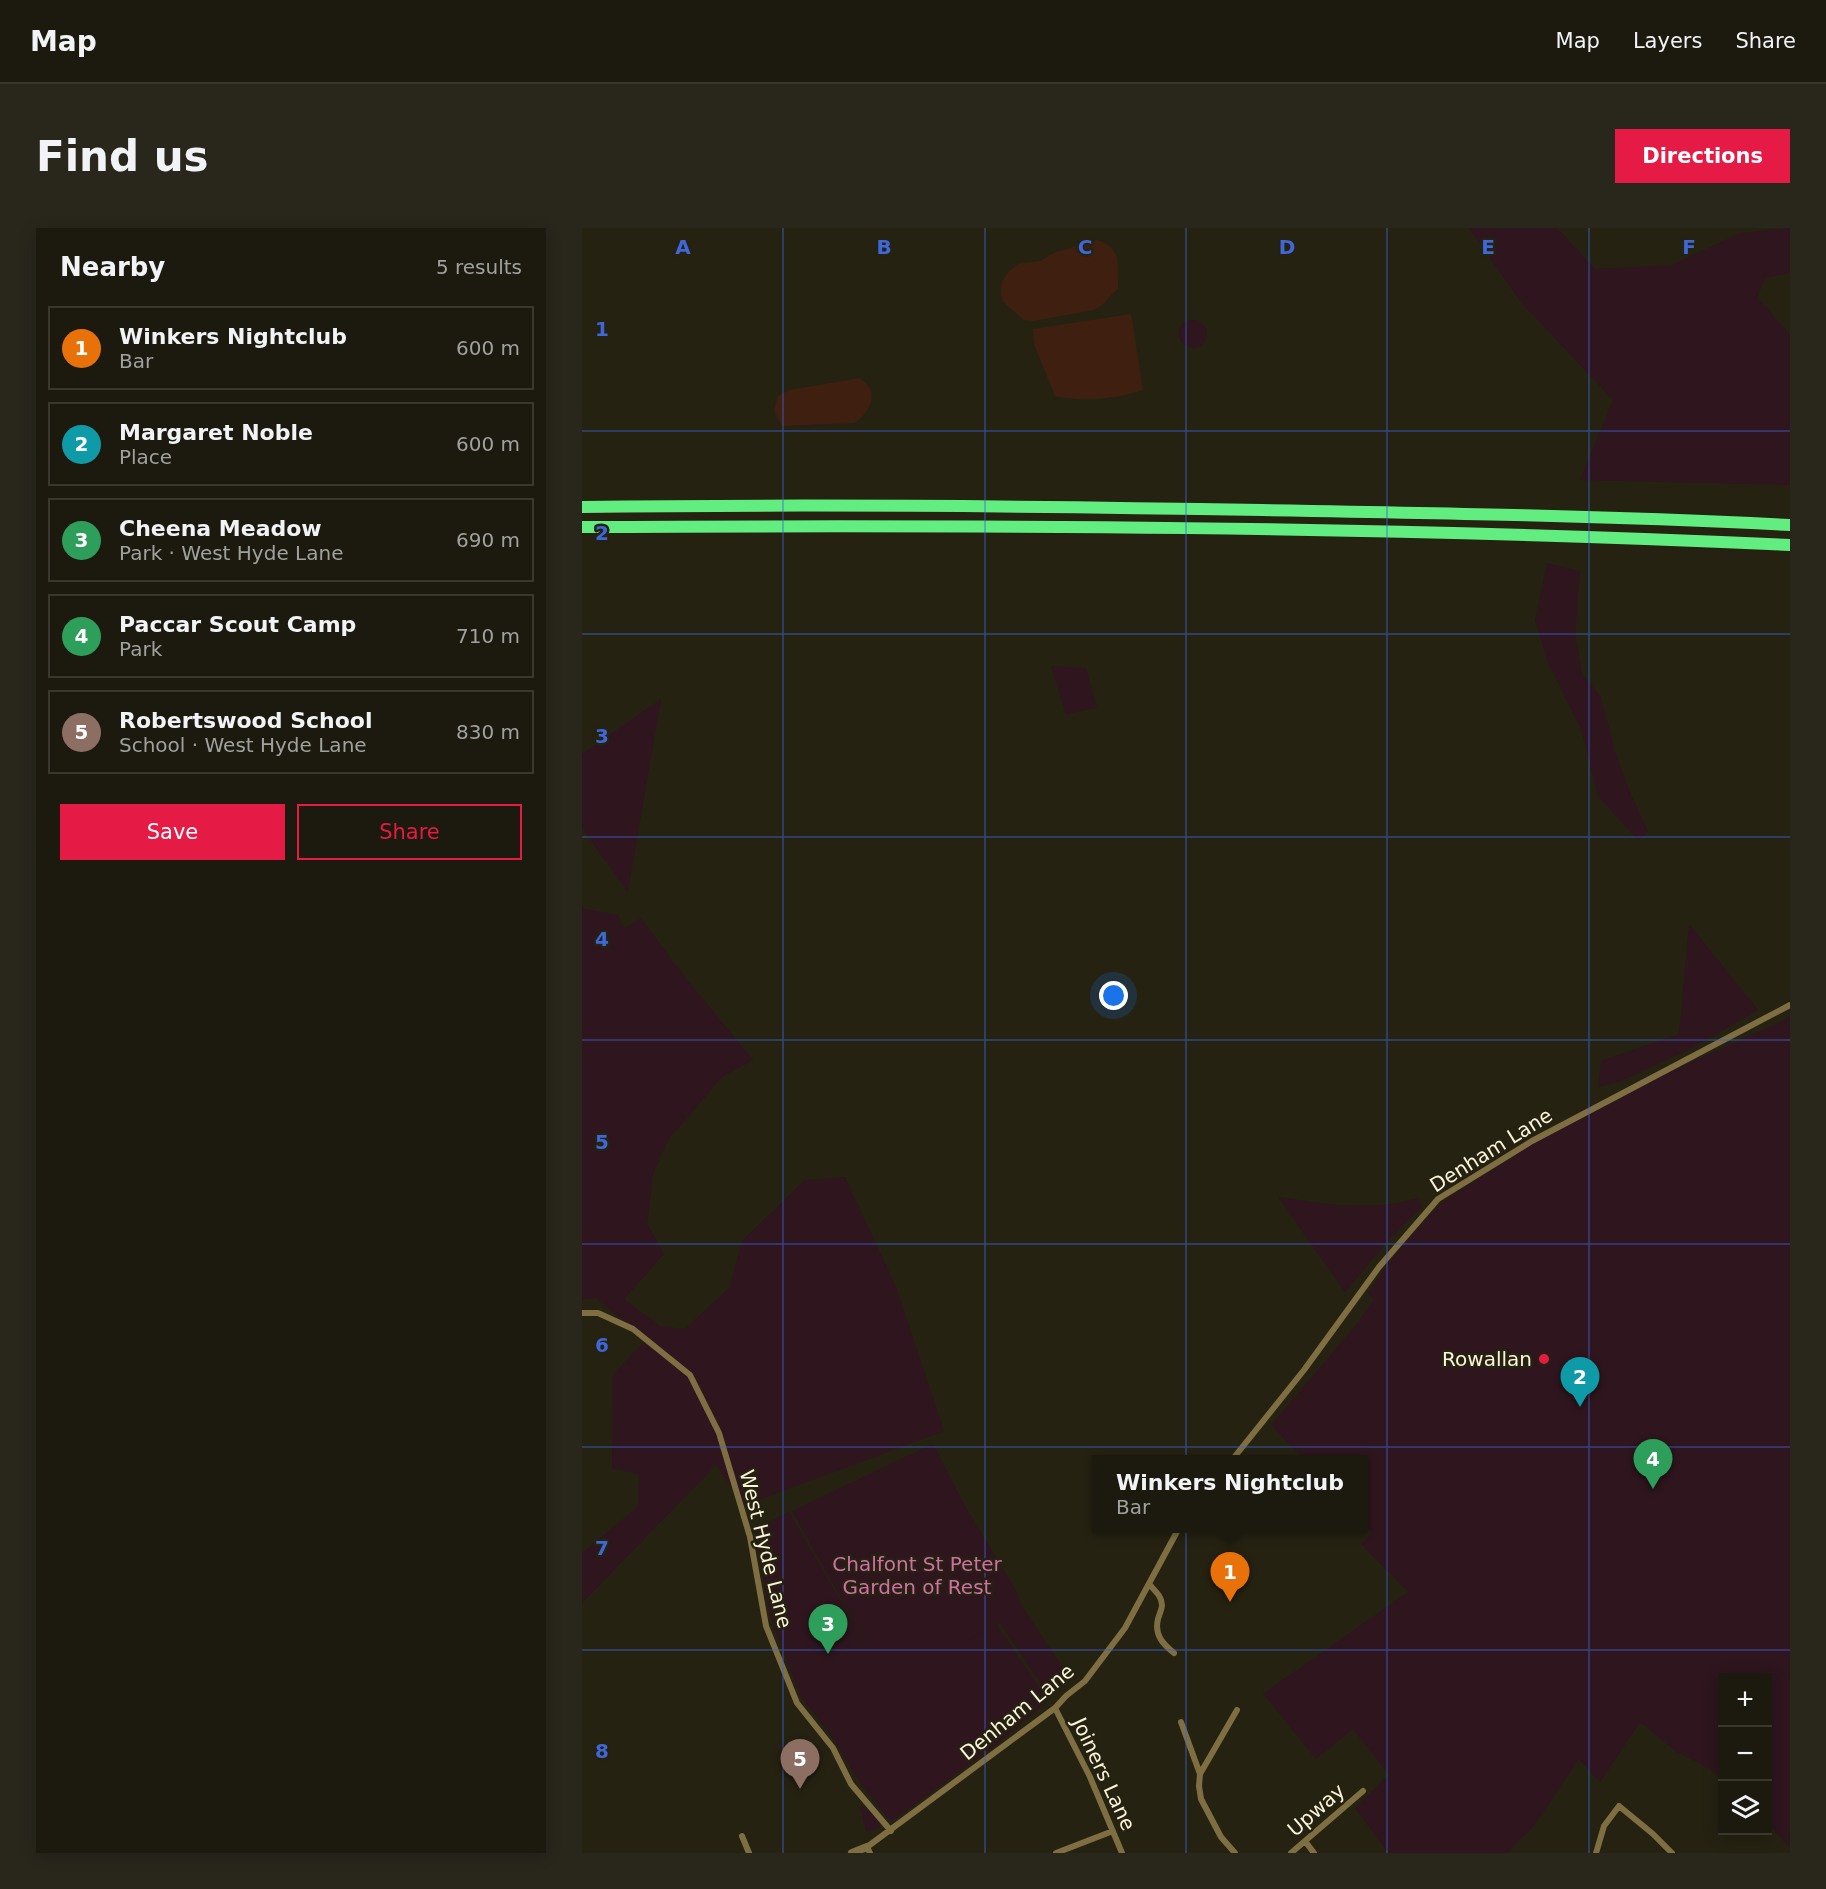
<!DOCTYPE html>
<meta charset="utf-8">
<style>
:root{--surface:#1c1a0e;--page:#29271c;--text:#f1f3f6;--muted:#a0a19e;--line:#3a382e;--accent:#e51b45}
body{margin:0;font-family:"DejaVu Sans",sans-serif;background:var(--page);color:var(--text)}
.controls{position:absolute;right:18px;bottom:18px;display:grid;overflow:hidden;border-radius:0px;box-shadow:0 3px 15px #0003}
.controls button{width:54px;height:54px;display:grid;place-items:center;padding:0;border:0;border-bottom:2px solid var(--line);background:var(--surface);color:var(--text);font:30px sans-serif}
.you{position:absolute;left:532px;top:768px;width:21px;height:21px;margin:-15px;border:4px solid #fff;border-radius:50%;background:#1a73e8;box-shadow:0 0 0 9px #1a73e833}
.badge{display:grid;place-items:center;width:39px;height:39px;border-radius:50%;background:var(--accent);color:#fff;font-size:20px;font-weight:700}
.pin{position:absolute;translate:-50% -50px;filter:drop-shadow(0 2px 3px #0008)}
.pin::after{content:'';position:absolute;top:32px;width:21px;height:18px;background:inherit;clip-path:polygon(0 0,100% 0,50% 100%)}
.popup{position:absolute;left:510px;top:1227px;width:276px;height:78px;box-sizing:border-box;display:grid;place-content:center;border-radius:0px;background:var(--surface);filter:drop-shadow(0 2px 4px #0005);font-size:20px;white-space:nowrap;color:var(--muted)}
.popup b{font-size:22px;color:var(--text)}
.popup::after{content:'';position:absolute;left:50%;top:100%;margin-left:-12px;border:12px solid transparent;border-top-color:var(--surface)}
.list{margin:0;padding:0;list-style:none}
h2{display:flex;justify-content:space-between;align-items:center;height:78px;margin:0;padding:0 24px;font-size:26px}
h2 small{font-size:20px;font-weight:400;color:var(--muted)}
.list li{display:grid;grid-template-columns:39px 1fr auto;gap:18px;align-items:center;box-sizing:border-box;height:84px;margin:0 12px 12px;padding:0 12px;border:2px solid var(--line);border-radius:0px}
.list b{display:block;font-size:22px;white-space:nowrap}
.list p{margin:0;font-size:20px;white-space:nowrap;color:var(--muted)}
.list em{font-size:20px;font-style:normal;color:var(--muted)}
.actions{display:flex;gap:12px;padding:18px 24px}
.actions a{flex:1;padding:14px 0;border:2px solid var(--accent);border-radius:0px;text-align:center;font-size:21px;color:var(--accent)}
.actions .main{background:var(--accent);color:#fff}
.icon{flex:none;width:33px;height:33px;fill:none;stroke:currentColor;stroke-width:2;stroke-linecap:round;stroke-linejoin:round}
.map{position:relative;flex:none;width:1208px;height:1625px;overflow:hidden;border-radius:0px}
header{display:flex;align-items:center;gap:36px;box-sizing:border-box;height:84px;padding:0 30px;background:var(--surface);border-bottom:2px solid var(--line)}
header strong{font-size:28px}
nav{display:flex;gap:33px;margin-inline-start:auto;font-size:21px}
.intro{display:flex;align-items:center;justify-content:space-between;box-sizing:border-box;height:144px;padding:0 36px}
h1{margin:0;font-size:42px}
.button{padding:15px 27px;border-radius:0px;background:var(--accent);color:#fff;font-size:21px;font-weight:700}
main{display:flex;gap:36px;padding:0 36px}
aside{flex:1;background:var(--surface);border-radius:0px;box-shadow:0 3px 15px #0003}
.map>svg:first-child{display:block}
.green{fill:#2e151e}
.water{fill:#3f2010}
.lines{fill:none;stroke-linecap:round;stroke-linejoin:round}
.minor{stroke:#7e6e42;stroke-width:6}
.tertiary{stroke:#7e6e42;stroke-width:8}
.motorway{stroke:#62ed80;stroke-width:12}
.grid{fill:none;stroke:#3e67d8;stroke-width:1.5;stroke-opacity:0.55}
.poi-dot{fill:#e51b45;stroke:#252212;stroke-width:2}
.labels{text-anchor:middle;dominant-baseline:central;stroke-width:5;stroke-linejoin:round;paint-order:stroke}
.street-label{font-size:20px;fill:#fbf4da;stroke:#252212}
.poi-label{font-size:20px;fill:#fbf4da;stroke:#252212;text-anchor:end}
.park-label{font-size:20px;fill:#d36da6;stroke:#252212}
.grid-label{font-size:20px;text-anchor:middle;font-weight:bold;fill:#3e67d8;stroke:#252212;stroke-width:5;stroke-linejoin:round;paint-order:stroke}
</style>
<header>
<strong>Map</strong>
<nav><a>Map</a><a>Layers</a><a>Share</a></nav>
</header>
<div class="intro"><h1>Find us</h1><a class="button">Directions</a></div>
<main>
<aside>
<h2>Nearby<small>5 results</small></h2>
<ul class="list">
<li><span class="badge" style="background:#e8710a">1</span><div><b>Winkers Nightclub</b><p>Bar</p></div><em>600 m</em></li>
<li><span class="badge" style="background:#0f9aa8">2</span><div><b>Margaret Noble</b><p>Place</p></div><em>600 m</em></li>
<li><span class="badge" style="background:#2e9e5b">3</span><div><b>Cheena Meadow</b><p>Park · West Hyde Lane</p></div><em>690 m</em></li>
<li><span class="badge" style="background:#2e9e5b">4</span><div><b>Paccar Scout Camp</b><p>Park</p></div><em>710 m</em></li>
<li><span class="badge" style="background:#8d6e63">5</span><div><b>Robertswood School</b><p>School · West Hyde Lane</p></div><em>830 m</em></li>
</ul>
<div class="actions"><a class="main">Save</a><a>Share</a></div>
</aside>
<div class="map">
<svg width="1208" height="1625" viewBox="0 0 1208 1625">
<rect width="100%" height="100%" fill="#252212"/>
<path class="green" d="M887 0H975L1013 41 1090 37 1158 5 1208 0V45L1183 50 1175 69 1208 107V257L998 252 1031 172 938 73Z
M597 106a14 14 0 1 1 28 0a14 14 0 1 1-28 0Z
M965 335 998 343 993 405 1000 446 1019 469 1032 520 1047 562 1066 604 1056 612 1016 568 1000 504 965 432 953 392Z
M469 438 504 440 515 480 484 486Z
M79 471 46 664 0 600V526Z
M0 678 2 681 36 687 42 701 59 690 101 747 171 832 140 849 86 912 71 946 65 996 82 1026 42 1071 78 1098 103 1101 147 1060 160 1013 223 952 263 949 314 1059 362 1203 163 1277 134 1237 0 1375V1325L56 1279 57 1246 30 1240 31 1147 66 1110 34 1087 14 1070 0 1072Z
M1107 696 1176 782 1114 818 1039 853 1016 859 1019 833 1097 806Z
M1208 787V1620L1186 1595V1450H1140V1553L1128 1541 1095 1524 1058 1494 1018 1554 997 1531 952 1598 925 1625H806L773 1580 807 1547 771 1501 734 1531 681 1466 826 1364 779 1316 790 1305 782 1296V1232L721 1231 689 1197 775 1096 792 1071 786 1065 812 1027 860 974 895 951 933 928V921L1000 883 1201 793Z
M696 969C743 976 790 984 836 970L840 979 807 1012 763 1064Z
M351 1216 384 1280 432 1359 440 1378 488 1451 467 1468 418 1395 307 1454 415 1397 466 1473 410 1520 309 1594 272 1546 249 1507 219 1469 188 1388 172 1301 207 1284 298 1440 210 1283Z
M278 1578C287 1582 297 1589 298 1600L284 1604Z"/>
<path class="water" d="M515 12C541 20 536 38 536 60L520 77 512 82 451 93 442 92 421 74 419 67 420 54 427 43 436 36 458 33 474 24Z
M549 86 561 162C532 171 503 174 473 168L452 116 451 101Z
M278 150C281 153 287 157 288 161 294 174 282 189 272 195L200 198 192 182 196 168 208 162Z"/>
<g class="lines">
<path class="minor" d="M0 1085H16L51 1101 108 1147 137 1205 168 1309 184 1398 215 1475 251 1520 269 1556 309 1603
M650 1232 722 1142 797 1039 856 971 950 913 1208 777
M567 1356C572 1362 580 1368 580 1377 580 1381 577 1387 576 1391 572 1407 581 1416 592 1425
M473 1480 508 1549 540 1625
M599 1494 618 1546 617 1558 619 1571 639 1609 653 1625
M618 1546 655 1482
M160 1608 167 1625
M723 1613 732 1625
M288 1625 285 1619 473 1480 484 1468 503 1453 543 1400 597 1300
M474 1625 531 1603
M709 1625 781 1563
M1014 1625 1022 1598 1037 1578 1071 1606 1090 1625"/>
<path class="tertiary" d="M270 1625 285 1619"/>
<path class="motorway" d="M0 279C227 276 453 278 680 282 856 285 1032 288 1208 297
M0 299C403 297 806 298 1208 317"/>
</g>
<path class="grid" d="M201 0V1625M403 0V1625M604 0V1625M805 0V1625M1007 0V1625M0 203H1208M0 406H1208M0 609H1208M0 812H1208M0 1016H1208M0 1219H1208M0 1422H1208"/>
<circle class="poi-dot" cx="962" cy="1131" r="6"/>
<g class="labels">
<g class="street-label">
<text transform="translate(909 922) rotate(-32)">Denham Lane</text>
<text transform="translate(184 1321) rotate(76)">West Hyde Lane</text>
<text transform="translate(435 1484) rotate(-39)">Denham Lane</text>
<text transform="translate(522 1546) rotate(65)">Joiners Lane</text>
<text transform="translate(734 1582) rotate(-41)">Upway</text>
</g>
<g class="poi-label">
<text x="950" y="1131">Rowallan</text>
</g>
<g class="park-label">
<text x="335" y="1336">Chalfont St Peter<tspan x="335" dy="23">Garden of Rest</tspan></text>
</g>
</g>
<g class="grid-label">
<text x="101" y="26">A</text>
<text x="302" y="26">B</text>
<text x="503" y="26">C</text>
<text x="705" y="26">D</text>
<text x="906" y="26">E</text>
<text x="1107" y="26">F</text>
<text x="20" y="108">1</text>
<text x="20" y="312">2</text>
<text x="20" y="515">3</text>
<text x="20" y="718">4</text>
<text x="20" y="921">5</text>
<text x="20" y="1124">6</text>
<text x="20" y="1327">7</text>
<text x="20" y="1530">8</text>
</g>
</svg>
<div class="controls">
<button>+</button>
<button>−</button>
<button><svg class="icon" aria-label="layers" viewBox="0 0 24 24"><path d="M12 4l9 5-9 5-9-5zM3 14l9 5 9-5"/></svg></button>
</div>
<div class="you"></div>
<div class="pin badge" style="left:648px;top:1374px;background:#e8710a">1</div>
<div class="popup"><b>Winkers Nightclub</b>Bar</div>
<div class="pin badge" style="left:998px;top:1179px;background:#0f9aa8">2</div>
<div class="pin badge" style="left:246px;top:1426px;background:#2e9e5b">3</div>
<div class="pin badge" style="left:1071px;top:1261px;background:#2e9e5b">4</div>
<div class="pin badge" style="left:218px;top:1561px;background:#8d6e63">5</div>
</div>
</main>
